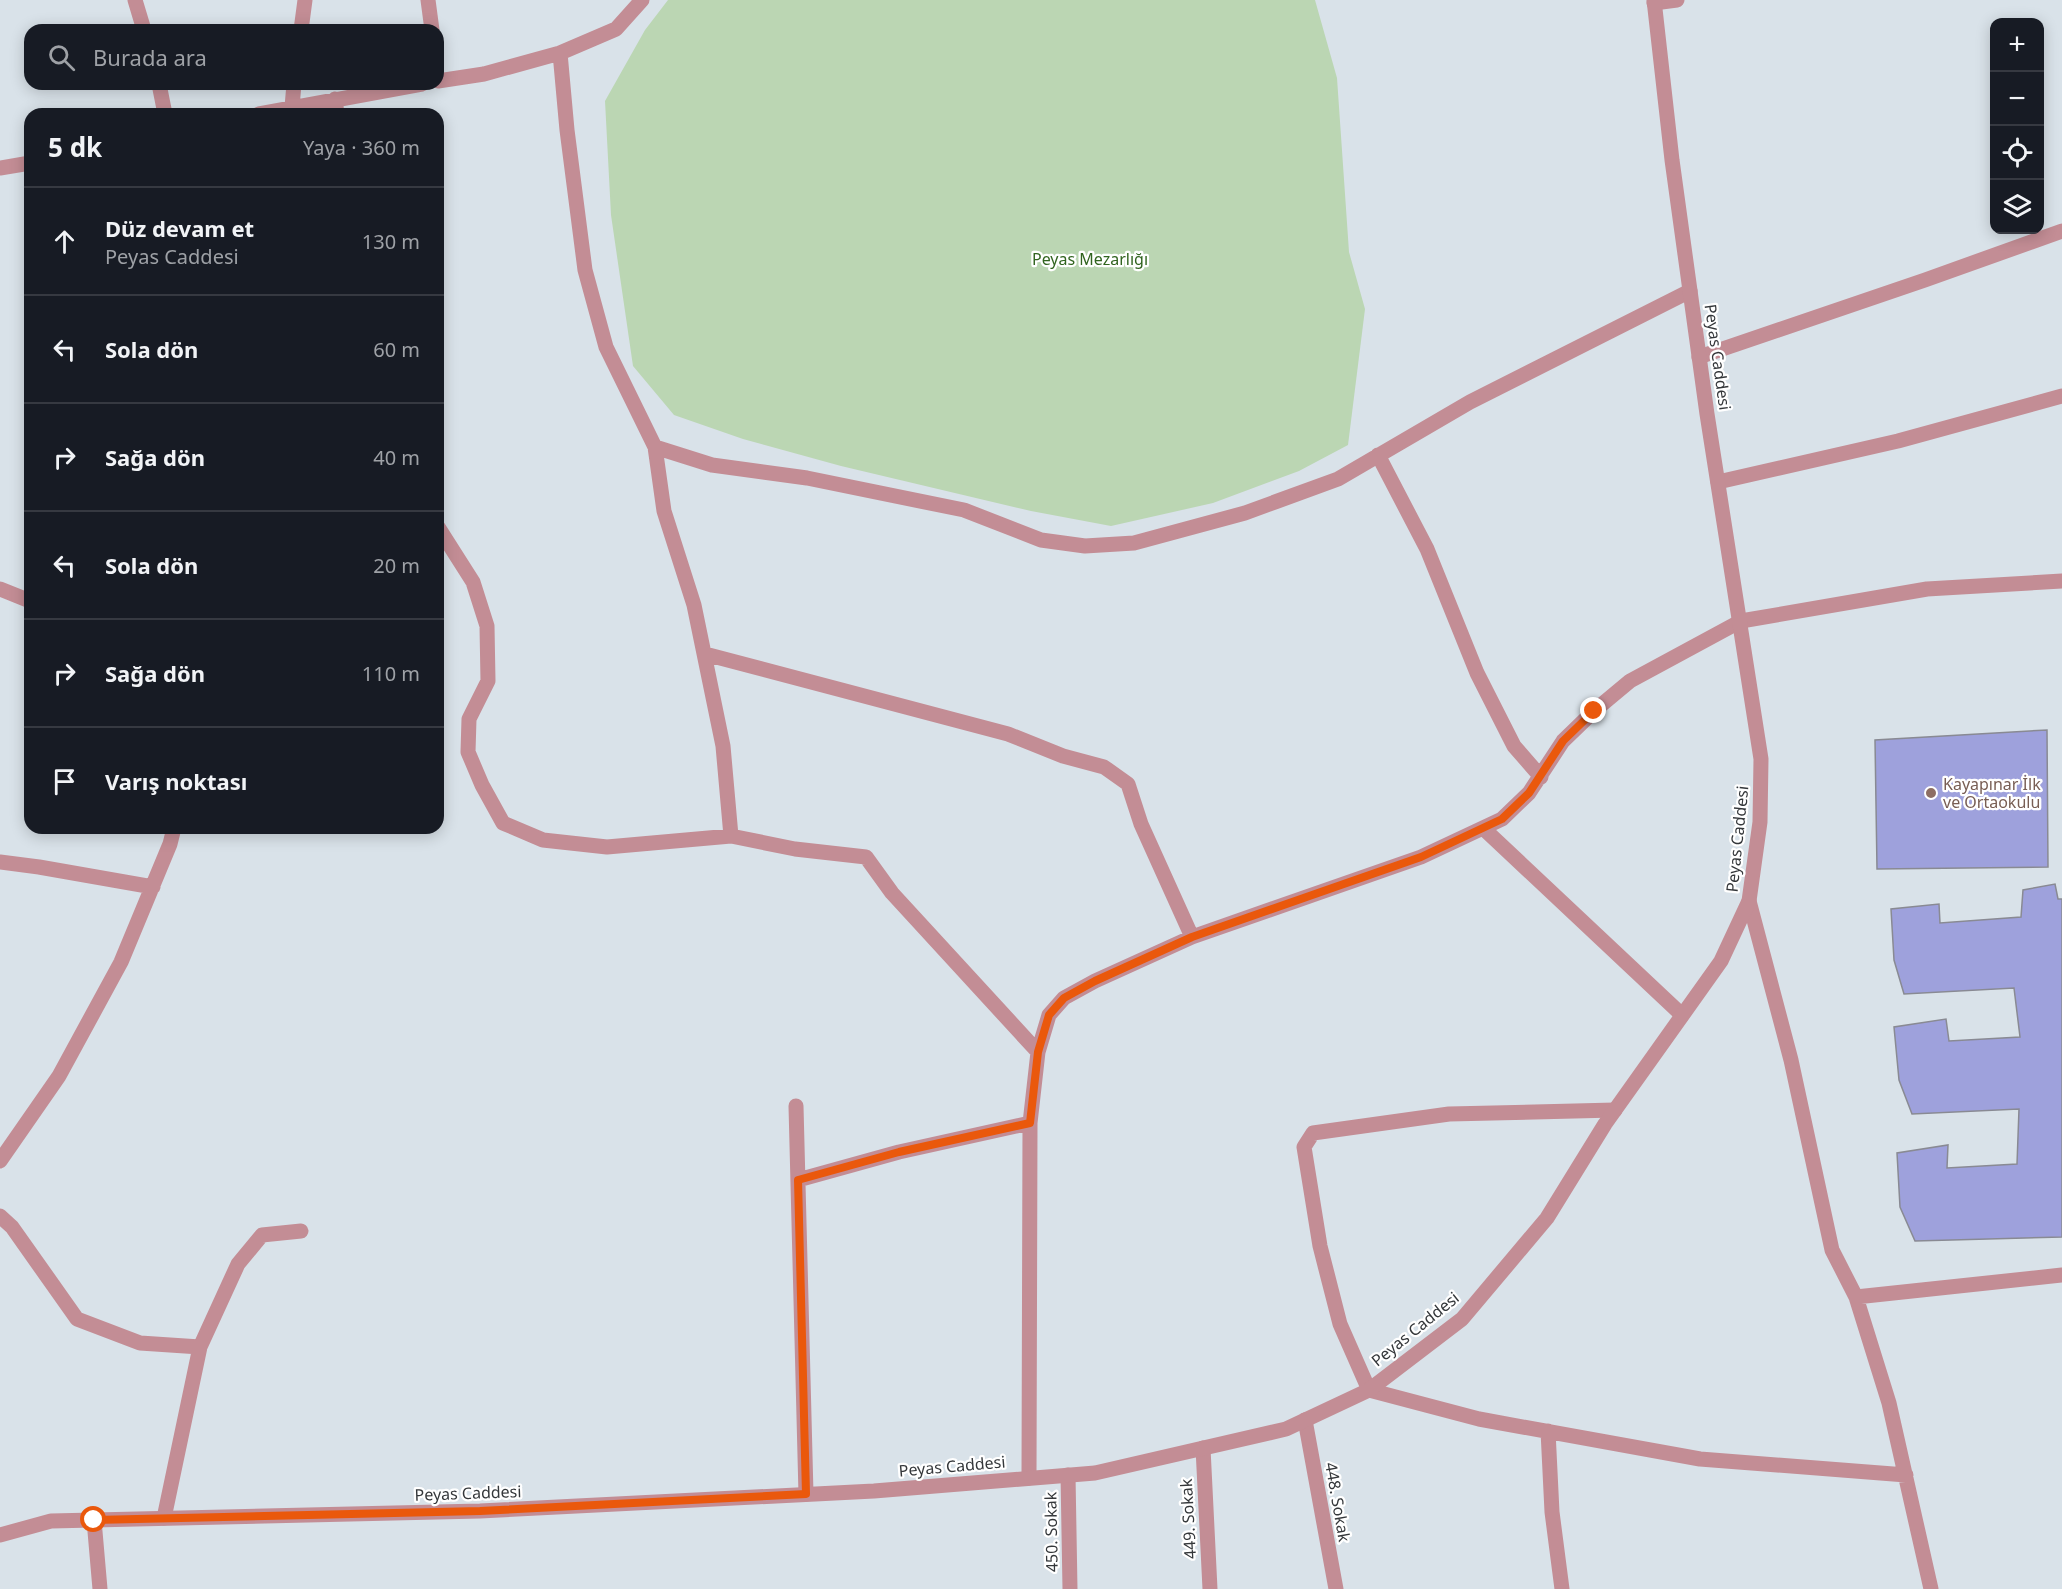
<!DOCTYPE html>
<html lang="tr">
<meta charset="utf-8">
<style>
:root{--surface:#171b24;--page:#242831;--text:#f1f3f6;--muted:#9ea1a6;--line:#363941}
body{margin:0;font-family:"Noto Sans",sans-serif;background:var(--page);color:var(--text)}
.controls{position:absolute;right:18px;top:18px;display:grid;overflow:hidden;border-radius:12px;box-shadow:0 3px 15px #0003}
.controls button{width:54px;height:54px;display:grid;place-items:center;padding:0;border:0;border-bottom:2px solid var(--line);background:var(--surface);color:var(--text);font:30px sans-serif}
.stop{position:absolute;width:18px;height:18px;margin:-14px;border:4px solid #ea580c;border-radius:50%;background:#fff}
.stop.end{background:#ea580c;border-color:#fff;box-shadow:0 2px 6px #0008}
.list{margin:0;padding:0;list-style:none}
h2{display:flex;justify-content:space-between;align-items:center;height:78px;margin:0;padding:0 24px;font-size:26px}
h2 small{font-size:20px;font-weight:400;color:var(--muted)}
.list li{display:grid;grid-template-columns:39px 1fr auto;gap:18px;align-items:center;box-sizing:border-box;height:108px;padding:0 24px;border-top:2px solid var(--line)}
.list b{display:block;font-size:22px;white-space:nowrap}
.list p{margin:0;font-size:20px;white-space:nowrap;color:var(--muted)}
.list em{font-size:20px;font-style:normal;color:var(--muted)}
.icon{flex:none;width:33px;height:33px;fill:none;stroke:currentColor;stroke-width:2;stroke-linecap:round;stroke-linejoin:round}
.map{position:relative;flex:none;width:2062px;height:1589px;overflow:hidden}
.search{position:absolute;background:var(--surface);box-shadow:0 3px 15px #0003;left:24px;top:24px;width:420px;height:66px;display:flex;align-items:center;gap:15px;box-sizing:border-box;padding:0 21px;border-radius:18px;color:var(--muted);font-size:22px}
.panel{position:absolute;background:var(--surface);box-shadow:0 3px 15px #0003;left:24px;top:108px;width:420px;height:726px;border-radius:18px}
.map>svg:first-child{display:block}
.green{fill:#bbd6b3}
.building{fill:#9ea1dc;stroke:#898a93;stroke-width:1.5}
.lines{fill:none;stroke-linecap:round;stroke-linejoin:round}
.minor{stroke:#c38d95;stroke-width:15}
.tertiary{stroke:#c38d95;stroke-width:15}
.route{stroke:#ea580c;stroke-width:8}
.education-dot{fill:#8d6e63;stroke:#fff;stroke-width:2}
.labels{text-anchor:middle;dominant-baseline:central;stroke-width:4.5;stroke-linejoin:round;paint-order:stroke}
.park-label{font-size:16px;fill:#31641f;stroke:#fff}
.street-label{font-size:16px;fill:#34373a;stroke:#fff}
.education-label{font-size:16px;fill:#785e54;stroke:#fff;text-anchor:start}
</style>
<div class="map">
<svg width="2062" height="1589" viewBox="0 0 2062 1589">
<rect width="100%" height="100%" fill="#d9e2e9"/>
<path class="green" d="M668 0H1315L1337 78 1349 252 1365 309 1348 445 1299 471 1213 503 1111 526 1031 511 841 466 743 439 674 415 633 366 611 215 605 101 645 30Z"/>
<path class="building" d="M2047 730 2048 867 1877 869 1875 740Z
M2055 884 2058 899H2062V1237L1915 1241 1900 1207 1897 1153 1948 1145 1947 1168 2017 1164 2019 1109 1912 1114 1899 1080 1894 1027 1946 1019 1949 1041 2020 1037 2014 988 1904 994 1894 960 1891 909 1939 904 1940 923 2021 917 2023 890Z"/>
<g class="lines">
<path class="minor" d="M135 0 144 30
M428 0 432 30
M1654 3 1677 0
M301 30 305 0
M560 53 567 130 585 270 606 347 655 447 712 465 807 478 964 510 1041 540 1085 546 1134 543 1245 513 1338 479 1470 402 1690 291
M438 81 484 74 560 53 616 29 642 0
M159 84 165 114
M335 99 337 114
M292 107 294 84
M259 114 422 84
M0 168 30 163
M1699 357 1925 280 2062 231
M655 447 664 511 694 605 723 746 731 836 795 849 866 857 892 893 1038 1052
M1378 455 1427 549 1477 673 1514 746 1541 777
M1718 482 1898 441 2062 396
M438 527 473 582 487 626 488 681 469 719 468 752 482 785 503 823 543 840 607 847 731 836
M0 589 30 601
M705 654 1008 734 1063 756 1104 767 1128 784 1141 824 1192 937
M1483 828 1682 1015
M0 862 39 867 153 887
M1749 901 1791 1060 1832 1250 1856 1297 1889 1403 1931 1589
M796 1106 806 1494
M1615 1110 1449 1114 1313 1133 1304 1147 1320 1246 1340 1324 1369 1390 1479 1419 1700 1459 1906 1475
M0 1161 59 1076 121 962 170 844 174 828
M798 1180 899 1152 1030 1123
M0 1216 12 1227 77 1319 140 1343 200 1347
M1856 1297 2062 1275
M1305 1420 1336 1589
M1548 1431 1552 1512 1562 1589
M1203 1448 1210 1589
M1068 1475 1070 1589
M1029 1478 1030 1123 1038 1052 1049 1015 1064 998 1095 981 1192 937 1421 857 1502 819 1529 793 1563 741 1594 711 1630 681 1741 621 1927 589 2062 581
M164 1518 200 1347 238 1264 262 1235 301 1231
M94 1520 100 1589"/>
<path class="tertiary" d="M0 1535 51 1521 480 1511 874 1491 1095 1473 1286 1429 1369 1390 1462 1319 1547 1218 1605 1124 1721 961 1749 901 1760 822 1761 759 1707 414 1672 160 1654 0"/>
</g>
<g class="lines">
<path class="route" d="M94 1520 480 1511 806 1494 798 1180 899 1152 1030 1123 1038 1052 1049 1015 1064 998 1095 981 1192 937 1421 857 1502 819 1529 793 1563 741 1594 711"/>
</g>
<circle class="education-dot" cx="1931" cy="793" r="6"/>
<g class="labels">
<g class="park-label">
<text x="1090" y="259">Peyas Mezarlığı</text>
</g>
<g class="street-label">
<text transform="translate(1718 357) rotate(82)">Peyas Caddesi</text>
<text transform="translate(1737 839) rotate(-84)">Peyas Caddesi</text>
<text transform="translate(1415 1329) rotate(-39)">Peyas Caddesi</text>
<text transform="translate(952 1466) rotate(-5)">Peyas Caddesi</text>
<text transform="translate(468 1493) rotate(-2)">Peyas Caddesi</text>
<text transform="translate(1338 1502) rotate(80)">448. Sokak</text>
<text transform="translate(1188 1519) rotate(-93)">449. Sokak</text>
<text transform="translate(1051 1532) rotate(-91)">450. Sokak</text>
</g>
<g class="education-label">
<text x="1943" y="784">Kayapınar İlk<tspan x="1943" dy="18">ve Ortaokulu</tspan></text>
</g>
</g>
</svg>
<div class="controls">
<button>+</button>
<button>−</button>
<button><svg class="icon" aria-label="locate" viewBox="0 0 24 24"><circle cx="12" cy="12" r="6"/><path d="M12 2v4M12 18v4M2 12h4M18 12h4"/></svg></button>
<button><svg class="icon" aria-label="layers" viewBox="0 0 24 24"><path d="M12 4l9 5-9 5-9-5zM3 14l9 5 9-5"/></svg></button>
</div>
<div class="stop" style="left:94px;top:1520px"></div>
<div class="stop end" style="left:1594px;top:711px"></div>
<div class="search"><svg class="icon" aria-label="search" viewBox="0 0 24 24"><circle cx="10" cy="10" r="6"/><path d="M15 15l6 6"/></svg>Burada ara</div>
<section class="panel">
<h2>5 dk<small>Yaya · 360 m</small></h2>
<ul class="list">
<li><svg class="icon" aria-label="ahead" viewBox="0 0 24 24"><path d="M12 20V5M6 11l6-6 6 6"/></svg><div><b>Düz devam et</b><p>Peyas Caddesi</p></div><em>130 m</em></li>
<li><svg class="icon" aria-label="left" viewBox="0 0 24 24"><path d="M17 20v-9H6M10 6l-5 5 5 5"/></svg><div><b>Sola dön</b></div><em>60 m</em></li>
<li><svg class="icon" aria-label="right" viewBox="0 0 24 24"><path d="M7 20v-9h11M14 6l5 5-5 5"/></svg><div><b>Sağa dön</b></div><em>40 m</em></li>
<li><svg class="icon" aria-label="left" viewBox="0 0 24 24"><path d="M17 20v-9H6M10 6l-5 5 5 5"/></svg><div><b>Sola dön</b></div><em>20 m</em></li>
<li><svg class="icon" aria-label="right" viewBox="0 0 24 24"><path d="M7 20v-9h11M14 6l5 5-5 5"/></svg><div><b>Sağa dön</b></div><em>110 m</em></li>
<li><svg class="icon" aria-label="arrive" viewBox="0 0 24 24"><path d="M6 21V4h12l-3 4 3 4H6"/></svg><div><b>Varış noktası</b></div></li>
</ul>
</section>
</div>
